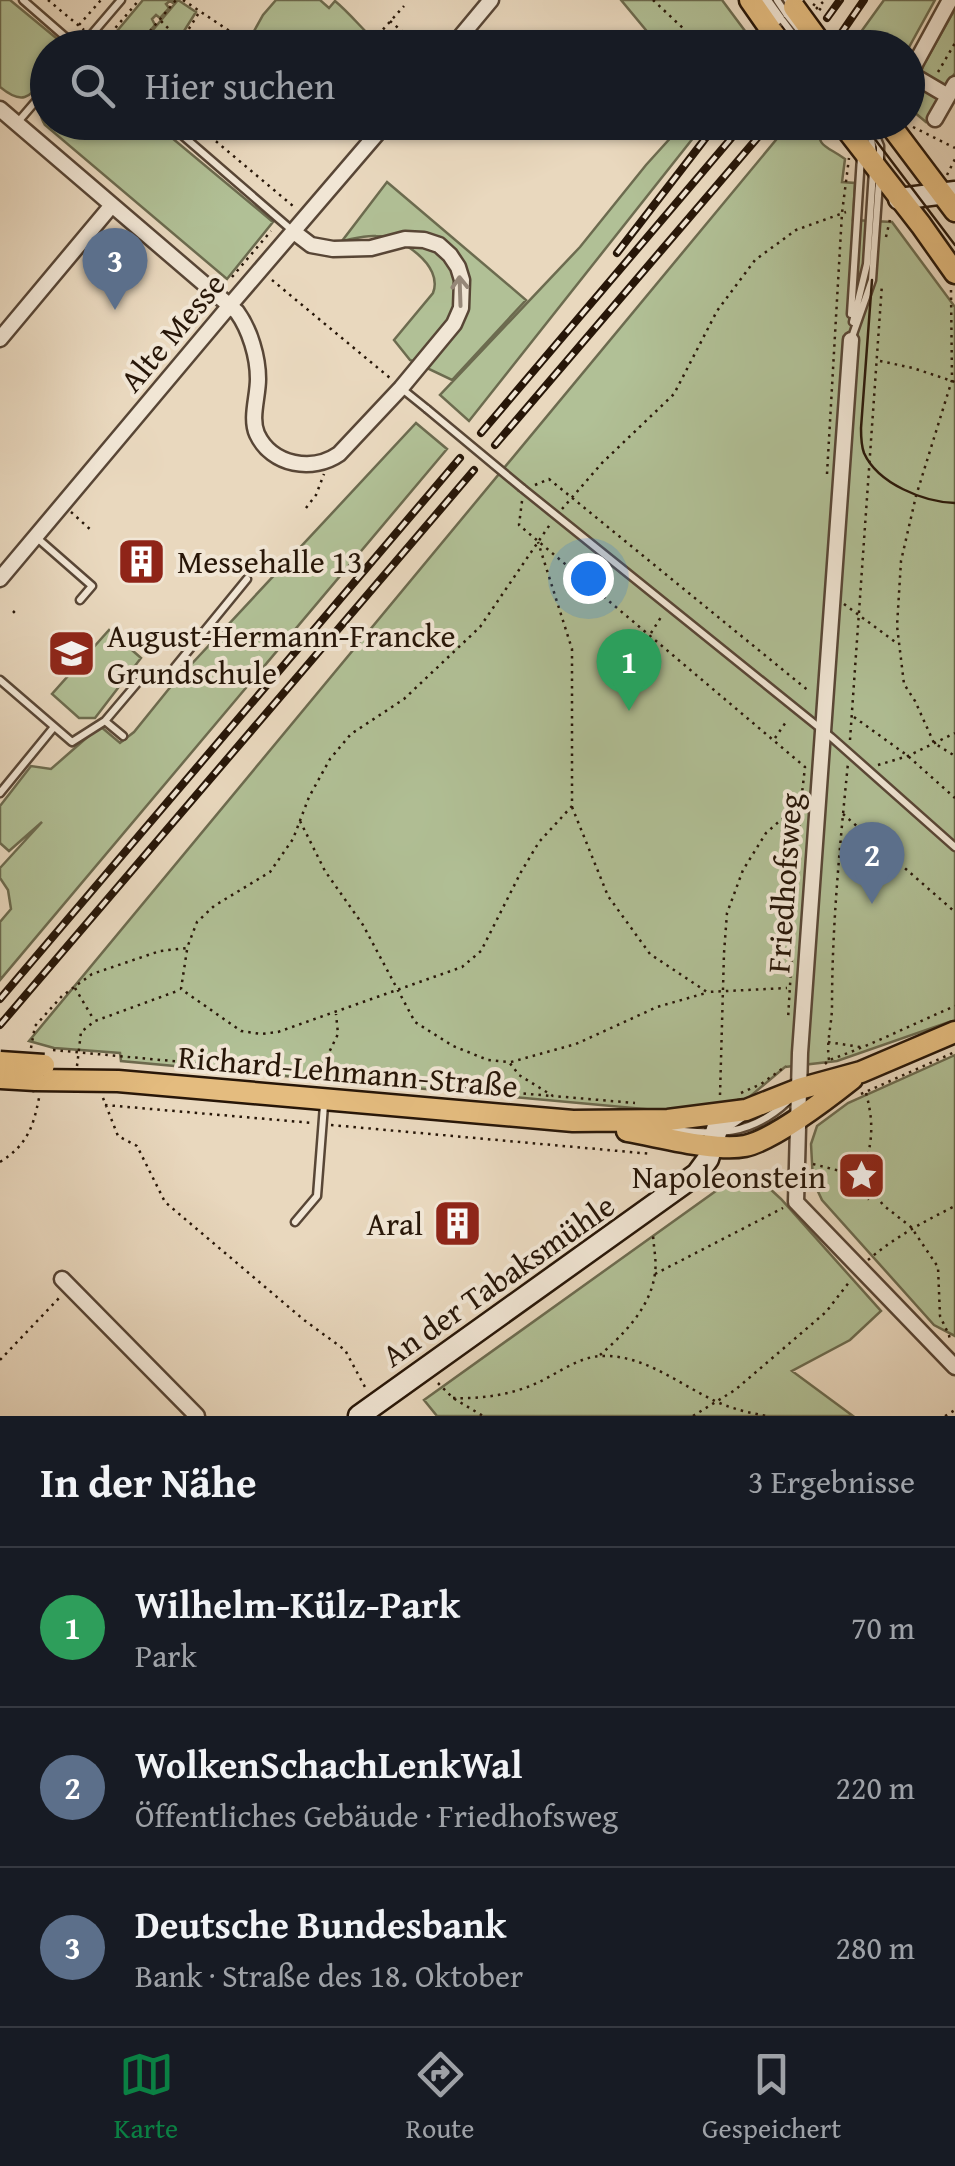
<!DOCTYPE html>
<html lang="de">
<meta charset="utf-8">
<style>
:root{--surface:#171b24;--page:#20242c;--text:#f1f3f6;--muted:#9ea1a6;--line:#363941;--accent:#0b8043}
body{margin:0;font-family:"Gentium Book Plus",serif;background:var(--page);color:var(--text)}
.you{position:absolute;left:588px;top:578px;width:35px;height:35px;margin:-25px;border:8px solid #fff;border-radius:50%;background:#1a73e8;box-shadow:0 0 0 15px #1a73e833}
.badge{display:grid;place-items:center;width:65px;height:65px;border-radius:50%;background:var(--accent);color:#fff;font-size:32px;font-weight:700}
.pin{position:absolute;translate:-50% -82px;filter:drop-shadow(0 2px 5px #0008)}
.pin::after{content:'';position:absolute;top:52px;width:35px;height:30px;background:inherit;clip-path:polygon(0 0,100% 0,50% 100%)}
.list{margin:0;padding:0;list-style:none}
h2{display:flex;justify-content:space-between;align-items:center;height:130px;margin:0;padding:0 40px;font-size:42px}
h2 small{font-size:32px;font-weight:400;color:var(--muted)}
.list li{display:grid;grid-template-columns:65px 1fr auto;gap:30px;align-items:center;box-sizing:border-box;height:160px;padding:0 40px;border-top:2px solid var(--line)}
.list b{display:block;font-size:38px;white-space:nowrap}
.list p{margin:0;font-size:32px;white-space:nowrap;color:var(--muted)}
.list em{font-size:32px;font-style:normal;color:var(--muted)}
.icon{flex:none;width:55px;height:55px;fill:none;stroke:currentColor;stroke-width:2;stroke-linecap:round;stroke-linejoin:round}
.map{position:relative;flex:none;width:955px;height:1416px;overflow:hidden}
.search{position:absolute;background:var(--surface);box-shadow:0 2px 8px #0004;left:30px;right:30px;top:30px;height:110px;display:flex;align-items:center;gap:25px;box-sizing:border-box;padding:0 35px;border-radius:55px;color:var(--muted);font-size:38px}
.sheet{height:610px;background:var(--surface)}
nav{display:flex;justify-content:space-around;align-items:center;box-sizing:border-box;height:140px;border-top:2px solid var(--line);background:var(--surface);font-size:28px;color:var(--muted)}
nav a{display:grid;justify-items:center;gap:5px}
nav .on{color:var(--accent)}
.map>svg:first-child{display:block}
.green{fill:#b1c096;stroke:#6c6b4f;stroke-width:2.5}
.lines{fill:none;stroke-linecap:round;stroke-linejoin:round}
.lane-casing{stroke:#584636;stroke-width:11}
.street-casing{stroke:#584636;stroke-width:19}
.secondary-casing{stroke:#271608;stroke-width:25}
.primary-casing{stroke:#271608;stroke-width:25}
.path{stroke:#271608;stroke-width:2.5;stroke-dasharray:2.5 5;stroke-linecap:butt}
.lane{stroke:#f1e6d5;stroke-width:6}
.street{stroke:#f1e6d5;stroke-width:14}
.secondary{stroke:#f1e6d5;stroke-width:20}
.primary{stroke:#e4bc7f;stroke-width:20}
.tram{stroke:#271608;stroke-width:2.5}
.rail-casing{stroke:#271608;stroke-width:8}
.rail{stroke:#f1e6d5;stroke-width:4;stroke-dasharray:11;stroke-linecap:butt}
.lane-bridge-casing{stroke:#584636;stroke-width:11;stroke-linecap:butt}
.primary-bridge-casing{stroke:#271608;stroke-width:25;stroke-linecap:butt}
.path-bridge{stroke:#271608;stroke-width:2.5;stroke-dasharray:2.5 5;stroke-linecap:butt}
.lane-bridge{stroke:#f1e6d5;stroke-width:6}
.primary-bridge{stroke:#e4bc7f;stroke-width:20}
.oneway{stroke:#968879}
.labels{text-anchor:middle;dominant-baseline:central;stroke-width:8;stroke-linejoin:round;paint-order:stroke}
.street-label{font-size:32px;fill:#271608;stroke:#f1e6d5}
.poi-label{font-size:32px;fill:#271608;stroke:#f1e6d5;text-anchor:start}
</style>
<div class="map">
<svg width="955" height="1416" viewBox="0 0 955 1416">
<rect width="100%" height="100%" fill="#e9d8be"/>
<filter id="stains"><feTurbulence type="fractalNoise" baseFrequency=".002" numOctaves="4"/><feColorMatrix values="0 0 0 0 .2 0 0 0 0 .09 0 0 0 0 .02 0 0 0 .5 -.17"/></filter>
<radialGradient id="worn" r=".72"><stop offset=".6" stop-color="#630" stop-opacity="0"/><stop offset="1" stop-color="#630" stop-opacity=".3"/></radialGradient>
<path class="green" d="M0 0H10L67 47 48 48 47 76C30 96 24 107 0 87Z
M143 0H175L173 3 170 1 166 4 169 8 160 18 156 15 152 19 155 25 140 42 143 47H113L107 43Z
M178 0 196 12 174 47H148L142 43Z
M276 0H320L329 8 335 1C352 15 365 33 382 47H260L249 40 263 15Z
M621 0H722L757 47H660Z
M884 0H935L908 49 850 47Z
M955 9V73L926 122 908 107V99L917 88 923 66Z
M47 97 48 122 154 123 273 222 227 279 45 125C38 114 40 106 47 97Z
M684 123H705L469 421 440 395 580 247 646 165Z
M790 123H817C818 149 826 145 845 159L842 182 855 183 853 220 892 222 955 307V1020L837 1061 785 1067 747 1099 725 1106 666 1111 121 1061 120 1053 54 1048 29 1041Z
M387 182 526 300 452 380 410 360 394 340 433 293C444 265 400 236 376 236 365 235 353 239 342 241Z
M416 423 447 449 0 980V922L11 909 8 890 0 878V868L42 822 9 851 0 843V806L31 766 51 769 100 726 120 743 134 732 172 685Z
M109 630 141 658 95 718H79L52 694Z
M955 1055V1336L934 1325 822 1200 813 1181 811 1144 817 1126 848 1103Z
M750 1177 767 1186 781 1199 881 1311 850 1340 792 1371 853 1416H437L424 1400 720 1188 730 1178Z"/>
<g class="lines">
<defs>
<path id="lane" d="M23 0 78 48
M763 0 779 24
M768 0 783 21
M777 0 787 15
M80 48 121 0
M167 122 294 232
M863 122 871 138 873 154
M870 122 880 146V164
M17 123 48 87
M851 314 861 157
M853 322 867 264 873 171
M851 340 872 280 879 182
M401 388 427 409
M522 488 831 737 955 847
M36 537 92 586 80 600
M175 667 247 579
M0 680 72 742 105 721 144 675
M105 721 123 736
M0 793 54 727
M669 1130C717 1134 749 1137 787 1102
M295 1222 317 1196 324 1105"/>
<path id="street" d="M451 48 491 0
M909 73 948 96
M908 77 950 0
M0 109 237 312C250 330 258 357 258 379 258 397 250 418 257 434 272 466 313 472 339 454L401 388 454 324 461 308 462 280 458 267 450 255 439 245 424 240 405 239 371 248 333 249 311 245 294 232
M935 119 955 84
M0 339 112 205
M851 340 800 1053 796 1202 955 1367
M0 579 231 304 387 122
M62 1279 197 1416"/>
<path id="secondary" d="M899 199 955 192
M359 1416 697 1174 708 1159 718 1126 740 1111"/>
<path id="primary" d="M750 0 773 33
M841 122 921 225 955 273
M888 122 955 211
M35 1080 118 1081 573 1121 668 1120 746 1110 799 1089 861 1072 955 1032
M627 1131C658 1136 715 1152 745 1146 773 1140 828 1098 852 1079"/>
</defs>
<use href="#lane" class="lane-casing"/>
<use href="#street" class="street-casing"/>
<use href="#secondary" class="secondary-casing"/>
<use href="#primary" class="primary-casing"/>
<path class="path" d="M48 0 84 30
M183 0 255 48
M653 0 686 31
M813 4 825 13
M161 21 180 40
M390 21 422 48
M79 25 101 0
M378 35 404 6
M101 45 139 0
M147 48 141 42 176 0
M177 48 200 11
M938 72 955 43
M193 122 293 206
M913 127 955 148
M947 175 955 159
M886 237 891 215
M232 277 271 231
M272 280 390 378
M951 290 952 380 916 496 901 561 897 626 904 684 915 701 934 743 955 756
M880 361 913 368 955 382
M827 474 842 213 849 158
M535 485 549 479 810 692
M522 501 519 525 805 767 801 802 788 1019
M306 508 316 495 324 474
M562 509 602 463 674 394 717 311 755 260 796 230 846 212
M71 512 92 531
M844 604 898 644
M13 611 17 615
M651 633 663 614
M149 637 157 635 164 641
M854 717 908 756 955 798
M775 738 786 722
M850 740 882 284
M878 765 908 756 955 733
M572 807 608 896 650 954 707 992 787 988
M843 814 955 912
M300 821 325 871 363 925 415 1022 453 1046 488 1060 509 1062 519 1075 553 1096 635 1103
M187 950 181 989 241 1031 261 1034 278 1032 462 967 481 951 521 872 539 842 572 806V649L538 542
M75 988 94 1020
M828 1042 860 1047
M31 1048 35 1026 62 996 92 974 160 951 187 948 197 922 214 906 270 872 293 839 309 797 330 759 351 734 404 699 480 627 551 523
M53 1050 551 1096
M829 1060C826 1041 832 1025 832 1006 832 925 840 844 848 763
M511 1062 576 1044 657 1007 706 993
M825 1064 829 1060C872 1045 913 1024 955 1006
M77 1066 81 1032 95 1021 180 990
M320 1071 338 1034 336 1014
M741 1093 761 1084 786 1066
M866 1093C873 1119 873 1137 866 1163
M861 1094 955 1052
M720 1095 724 953 727 913 743 870 766 833 800 803
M103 1098 118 1136 137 1146 165 1202 304 1320 345 1350 366 1389
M105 1105 313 1123
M331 1125 652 1154
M851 1159 880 1170 868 1199 839 1188Z
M0 1162C27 1145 33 1128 39 1098
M813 1164 844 1172
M872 1190 883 1205 911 1227 938 1267 940 1316 949 1335 950 1341
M868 1260C895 1237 923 1222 955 1206
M655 1274 783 1208
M600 1355C624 1334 651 1307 655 1273 657 1260 653 1245 653 1232
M0 1360 61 1296
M438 1383 453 1398 483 1416
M453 1398C481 1399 511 1395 537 1383 557 1374 578 1357 601 1356 643 1354 679 1384 715 1401 732 1409 750 1413 767 1416
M693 1416 735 1390 826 1312 850 1281
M945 1416 955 1410"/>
<use href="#lane" class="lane"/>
<use href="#street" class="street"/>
<use href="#secondary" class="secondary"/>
<use href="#primary" class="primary"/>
<path class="tram" d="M868 130 955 245
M872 280 861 428C861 437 861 445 864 453 878 484 924 502 955 503"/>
<defs>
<path id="rail" d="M827 18 840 0
M840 35 864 0
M617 253 718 122
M481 433 745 122
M495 445 771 122
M0 999 460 458
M0 1025 474 470"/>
</defs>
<use href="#rail" class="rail-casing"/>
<use href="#rail" class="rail"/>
<defs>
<path id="lane-bridge" d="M787 15 799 30
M783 21 803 48
M427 409 522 488"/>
<path id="primary-bridge" d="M794 7 824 48
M773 33 784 47
M0 1062 44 1065
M0 1078 35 1080"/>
</defs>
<use href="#lane-bridge" class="lane-bridge-casing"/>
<use href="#primary-bridge" class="primary-bridge-casing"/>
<path class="path-bridge" d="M816 9 823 2"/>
<use href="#lane-bridge" class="lane-bridge"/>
<use href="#primary-bridge" class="primary-bridge"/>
</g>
<defs><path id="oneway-shaft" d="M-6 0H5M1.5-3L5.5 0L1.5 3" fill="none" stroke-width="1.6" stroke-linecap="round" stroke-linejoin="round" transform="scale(2.5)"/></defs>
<use class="oneway" href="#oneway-shaft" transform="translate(460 291) rotate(-92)"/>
<defs>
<symbol id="building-square" viewBox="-11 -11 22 22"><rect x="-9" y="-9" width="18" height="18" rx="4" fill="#8f2418" stroke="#f1e6d5"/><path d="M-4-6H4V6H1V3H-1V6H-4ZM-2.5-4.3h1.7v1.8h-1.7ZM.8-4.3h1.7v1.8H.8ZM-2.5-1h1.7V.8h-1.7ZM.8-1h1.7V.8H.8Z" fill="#fff"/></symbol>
<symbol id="school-square" viewBox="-11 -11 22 22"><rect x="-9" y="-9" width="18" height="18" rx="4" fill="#8f2418" stroke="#f1e6d5"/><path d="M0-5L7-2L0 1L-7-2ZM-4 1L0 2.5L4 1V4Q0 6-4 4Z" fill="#fff"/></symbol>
<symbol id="sight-square" viewBox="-11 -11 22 22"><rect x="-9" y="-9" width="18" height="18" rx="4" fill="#8f2418" stroke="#f1e6d5"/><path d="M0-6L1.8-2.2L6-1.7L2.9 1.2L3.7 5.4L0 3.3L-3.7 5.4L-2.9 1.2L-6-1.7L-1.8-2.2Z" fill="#fff"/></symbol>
</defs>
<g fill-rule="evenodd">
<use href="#building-square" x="114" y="534" width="55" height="55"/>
<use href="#school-square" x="44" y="626" width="55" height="55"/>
<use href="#sight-square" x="834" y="1148" width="55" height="55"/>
<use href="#building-square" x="430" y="1196" width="55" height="55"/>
</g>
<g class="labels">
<g class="street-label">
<text transform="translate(172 332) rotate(-50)">Alte Messe</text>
<text transform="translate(784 883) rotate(-86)">Friedhofsweg</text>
<text transform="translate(348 1071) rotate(5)">Richard-Lehmann-Straße</text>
<text transform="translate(498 1280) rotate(-35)">An der Tabaksmühle</text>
</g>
<g class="poi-label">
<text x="177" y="561">Messehalle 13</text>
<text x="107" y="635">August-Hermann-Francke<tspan x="107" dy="37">Grundschule</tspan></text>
<text x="826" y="1176" text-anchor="end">Napoleonstein</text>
<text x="423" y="1223" text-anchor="end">Aral</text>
</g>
</g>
<rect width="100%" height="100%" filter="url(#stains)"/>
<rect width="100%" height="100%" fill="url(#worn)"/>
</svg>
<div class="you"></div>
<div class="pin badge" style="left:629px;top:711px;background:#2e9e5b">1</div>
<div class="pin badge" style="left:872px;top:904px;background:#5c6f8a">2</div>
<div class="pin badge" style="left:115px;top:310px;background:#5c6f8a">3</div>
<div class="search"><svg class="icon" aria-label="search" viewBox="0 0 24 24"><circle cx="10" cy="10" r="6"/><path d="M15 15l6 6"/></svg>Hier suchen</div>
</div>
<section class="sheet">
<h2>In der Nähe<small>3 Ergebnisse</small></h2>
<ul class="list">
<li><span class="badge" style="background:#2e9e5b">1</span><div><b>Wilhelm-Külz-Park</b><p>Park</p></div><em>70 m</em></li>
<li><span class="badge" style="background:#5c6f8a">2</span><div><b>WolkenSchachLenkWal</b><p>Öffentliches Gebäude · Friedhofsweg</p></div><em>220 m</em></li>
<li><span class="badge" style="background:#5c6f8a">3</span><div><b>Deutsche Bundesbank</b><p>Bank · Straße des 18. Oktober</p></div><em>280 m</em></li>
</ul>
</section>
<nav>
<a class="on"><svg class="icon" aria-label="map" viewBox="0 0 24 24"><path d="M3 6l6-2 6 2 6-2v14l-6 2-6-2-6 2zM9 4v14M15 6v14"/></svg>Karte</a>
<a><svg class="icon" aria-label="directions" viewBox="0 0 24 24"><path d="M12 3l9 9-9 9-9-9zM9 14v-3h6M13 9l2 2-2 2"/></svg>Route</a>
<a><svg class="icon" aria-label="saved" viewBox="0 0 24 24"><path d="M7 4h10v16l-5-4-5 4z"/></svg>Gespeichert</a>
</nav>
